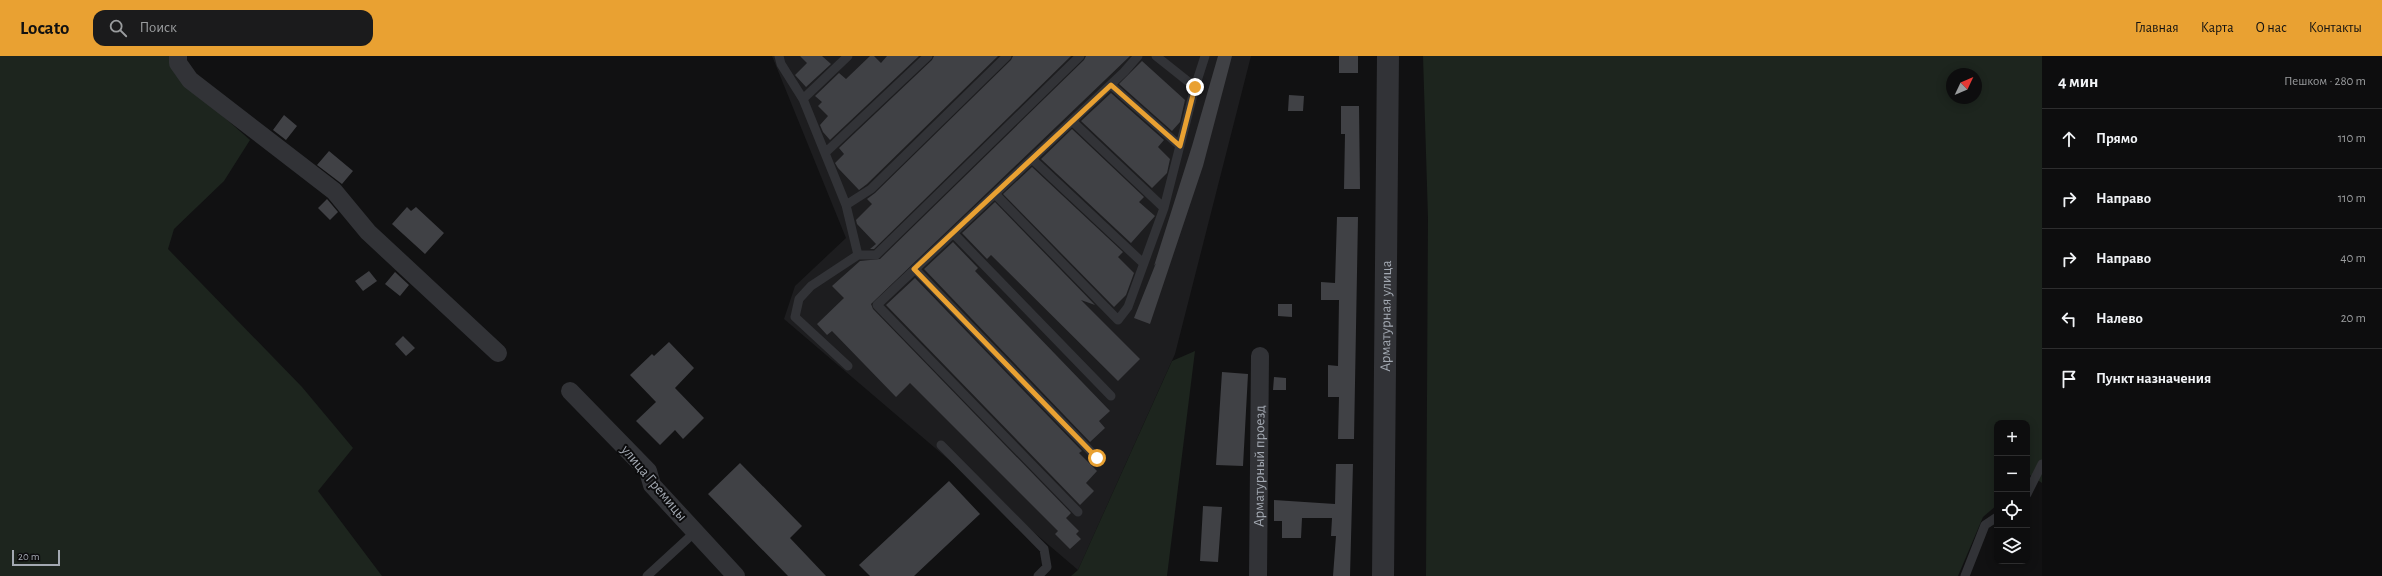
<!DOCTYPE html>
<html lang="ru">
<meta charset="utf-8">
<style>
:root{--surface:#0d0d0e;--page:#1b1b1c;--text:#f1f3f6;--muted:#9a9c9e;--line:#2d2d2e;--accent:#e9a132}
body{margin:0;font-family:"Alegreya Sans",sans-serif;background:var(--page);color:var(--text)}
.controls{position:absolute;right:12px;bottom:12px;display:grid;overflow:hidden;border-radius:8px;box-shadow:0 2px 10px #0003}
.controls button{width:36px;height:36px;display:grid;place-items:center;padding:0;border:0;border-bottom:1px solid var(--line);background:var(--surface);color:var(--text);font:20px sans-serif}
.compass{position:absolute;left:1946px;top:12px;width:36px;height:36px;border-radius:50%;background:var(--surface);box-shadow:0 2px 10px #0003;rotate:46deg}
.scale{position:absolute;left:12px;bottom:10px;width:48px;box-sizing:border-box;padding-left:4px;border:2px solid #a3a9b2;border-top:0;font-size:11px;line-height:14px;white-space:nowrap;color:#a3a9b2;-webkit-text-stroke:3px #0c0c0d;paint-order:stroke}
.stop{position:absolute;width:12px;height:12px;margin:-9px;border:3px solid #e9a132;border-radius:50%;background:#fff}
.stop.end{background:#e9a132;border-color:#fff;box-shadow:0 1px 4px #0008}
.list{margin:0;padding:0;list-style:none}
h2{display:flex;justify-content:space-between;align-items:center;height:52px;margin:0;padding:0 16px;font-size:17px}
h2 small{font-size:13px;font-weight:400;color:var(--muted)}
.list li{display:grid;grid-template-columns:26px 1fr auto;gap:12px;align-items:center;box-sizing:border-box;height:60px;padding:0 16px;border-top:1px solid var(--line)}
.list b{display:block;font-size:15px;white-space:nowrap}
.list em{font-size:13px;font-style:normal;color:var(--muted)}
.icon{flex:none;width:22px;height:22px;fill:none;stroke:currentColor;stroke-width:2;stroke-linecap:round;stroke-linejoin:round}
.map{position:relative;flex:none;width:2042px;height:520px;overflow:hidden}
header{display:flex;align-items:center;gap:24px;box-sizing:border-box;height:56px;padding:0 20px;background:var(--accent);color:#111}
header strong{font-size:19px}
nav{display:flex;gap:22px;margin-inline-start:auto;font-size:14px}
.search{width:280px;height:36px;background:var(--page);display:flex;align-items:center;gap:10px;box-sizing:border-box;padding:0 14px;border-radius:12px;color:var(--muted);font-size:15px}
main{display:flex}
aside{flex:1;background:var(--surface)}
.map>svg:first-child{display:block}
.built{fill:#1d1d1f}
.green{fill:#1d251e;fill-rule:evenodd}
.building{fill:#404145}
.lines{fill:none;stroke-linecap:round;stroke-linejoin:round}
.service{stroke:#323337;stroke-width:9}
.minor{stroke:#323337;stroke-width:18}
.tertiary{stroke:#323337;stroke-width:22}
.route{stroke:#e9a132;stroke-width:5}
.labels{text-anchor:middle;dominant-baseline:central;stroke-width:4;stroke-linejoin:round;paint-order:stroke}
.street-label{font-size:15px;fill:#a3a9b2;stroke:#0c0c0d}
</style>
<header>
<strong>Locato</strong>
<div class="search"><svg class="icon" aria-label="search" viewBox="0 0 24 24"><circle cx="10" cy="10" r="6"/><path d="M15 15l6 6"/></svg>Поиск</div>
<nav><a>Главная</a><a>Карта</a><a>О нас</a><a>Контакты</a></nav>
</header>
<main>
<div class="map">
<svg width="2042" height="520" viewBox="0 0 2042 520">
<rect width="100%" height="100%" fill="#111112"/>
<path class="built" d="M772 0H1251L1175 298 1078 514 784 263 795 230 846 182Z"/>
<path class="green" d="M0 0H173L175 18 250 84 224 125 174 173 168 193 302 331 353 392 318 435 382 520H0Z
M1423 0H2042V427L2030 419 2027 421V367H1997V449L1983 461 1958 520H1426L1428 162ZM1952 18H1976V42H1952Z
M1195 295 1167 520H1071L1078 514 1172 305Z"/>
<path class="building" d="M800 0H822L831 8 806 31 795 19 807 7Z
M870 0H874L881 7 887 0H919L830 84 823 76 820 69 828 60 818 50 822 46 815 40 839 17 846 23Z
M934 0H998L867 128 859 134 838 112 835 107 844 98 839 92 932 4Z
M1013 0H1071L874 193H870L876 188 857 168 856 164 872 148 867 143 875 137 1011 4Z
M1086 0H1130L871 248 873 253 1071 457 1066 462 1079 475 1076 478 1081 483 1070 493 1055 478 1058 475 910 327 896 341 832 275 827 279 817 268 844 242 832 230 860 205 880 203 1084 4Z
M1218 0H1232L1203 110 1150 268 1134 262 1156 207 1154 210 1192 90Z
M1339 0H1358V17H1339Z
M1142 5 1185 44 1180 66 1172 75 1119 28Z
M1111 37 1164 84 1158 91 1170 103 1167 117 1152 132 1081 65Z
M1289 39 1304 40 1303 55H1288Z
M1341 50H1359L1360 133H1344L1345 78H1341Z
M284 59 297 70 286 84 273 74Z
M1072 73 1144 141 1139 146 1155 160 1131 187 1041 103Z
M329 95 353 115 342 128 317 109Z
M1032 111 1123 196 1118 201 1134 217 1126 239 1114 251 1003 138Z
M327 143 338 156 330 164 318 152Z
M995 146 1095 249 1081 244 1140 303 1118 325 991 199 987 203 962 177Z
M407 151 411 155 416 151 444 177 425 198 392 168Z
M1337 161H1358L1354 383H1338L1339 341H1328V309L1338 310 1339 244H1321V226L1335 227Z
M953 186 978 212 975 215 1110 355 1099 365 1105 372 1090 386 924 213Z
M369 215 377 225 363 235 355 225Z
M395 216 409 229 400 240 385 228Z
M915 222 1082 395 1079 397 1097 415 1086 427 1094 435 1080 449 886 249Z
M1278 248H1292V261L1278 260Z
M403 280 415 292 406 300 395 288Z
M669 286 694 312 675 332 704 362 683 383 675 374 660 389 636 365 656 346 630 319 652 298 654 300Z
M1222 316 1248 318 1243 410 1216 409Z
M1274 321 1286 322V334H1273Z
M740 407 802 470 790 482 826 520H788L708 438Z
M1336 408H1353L1350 520H1333L1336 480H1331L1332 462H1302L1301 482H1282V465H1274V444L1335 448Z
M949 425 980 458 914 520H870L859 509Z
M1203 450 1222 451 1218 506 1200 505Z"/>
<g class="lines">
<path class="service" d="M779 0 781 8 803 43 846 149 858 199
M1156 0 1195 31
M1111 29 1180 90
M803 43 848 0
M1072 65 1164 152
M825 97 928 0
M1032 103 1143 207
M995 138 1118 264 1128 251 1164 152 1195 31 1205 0
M846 149 871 133 1007 0
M953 177 1111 340
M915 213 1097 402
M848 310 795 261 799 243 811 230 858 199H876L1080 0
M941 389 1044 493 1047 511 1038 520
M2027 438 2042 408
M1078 456 877 249 1124 16 1138 0
M647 520 695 476
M1965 520 1985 469 1997 461"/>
<g class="minor">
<path d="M178 0V7L190 24 334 135 368 176 498 297"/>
<path d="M570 335 648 415 652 429 736 520"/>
<path id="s1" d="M1258 520 1260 300"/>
</g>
<path class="tertiary" id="s2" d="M1383 520 1388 0"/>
</g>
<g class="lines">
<path class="route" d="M1097 402 914 213 1111 29 1180 90 1195 31"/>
</g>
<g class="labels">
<g class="street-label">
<text stroke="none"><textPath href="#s2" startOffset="260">Арматурная улица</textPath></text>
<text stroke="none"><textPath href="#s1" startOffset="110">Арматурный проезд</textPath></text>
<text transform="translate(654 427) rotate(50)">улица Гремицы</text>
</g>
</g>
</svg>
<div class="controls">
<button>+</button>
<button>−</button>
<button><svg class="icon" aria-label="locate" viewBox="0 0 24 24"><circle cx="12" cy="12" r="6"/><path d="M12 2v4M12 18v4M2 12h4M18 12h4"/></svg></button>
<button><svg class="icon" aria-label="layers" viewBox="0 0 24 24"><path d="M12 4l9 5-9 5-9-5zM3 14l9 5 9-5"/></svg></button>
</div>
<svg class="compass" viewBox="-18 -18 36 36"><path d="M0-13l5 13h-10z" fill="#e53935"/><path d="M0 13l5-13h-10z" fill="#9a9c9e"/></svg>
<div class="scale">20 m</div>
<div class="stop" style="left:1097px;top:402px"></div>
<div class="stop end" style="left:1195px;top:31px"></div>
</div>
<aside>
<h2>4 мин<small>Пешком · 280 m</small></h2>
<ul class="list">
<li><svg class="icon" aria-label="ahead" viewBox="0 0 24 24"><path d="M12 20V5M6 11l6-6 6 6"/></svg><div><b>Прямо</b></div><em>110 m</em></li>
<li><svg class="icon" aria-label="right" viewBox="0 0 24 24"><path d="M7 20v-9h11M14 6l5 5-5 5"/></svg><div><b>Направо</b></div><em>110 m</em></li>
<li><svg class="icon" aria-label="right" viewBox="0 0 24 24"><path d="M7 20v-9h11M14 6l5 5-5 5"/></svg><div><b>Направо</b></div><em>40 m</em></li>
<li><svg class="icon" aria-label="left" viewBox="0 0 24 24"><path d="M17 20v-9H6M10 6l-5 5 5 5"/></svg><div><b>Налево</b></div><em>20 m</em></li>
<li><svg class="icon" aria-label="arrive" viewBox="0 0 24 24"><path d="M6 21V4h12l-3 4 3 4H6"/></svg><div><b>Пункт назначения</b></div></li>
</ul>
</aside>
</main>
